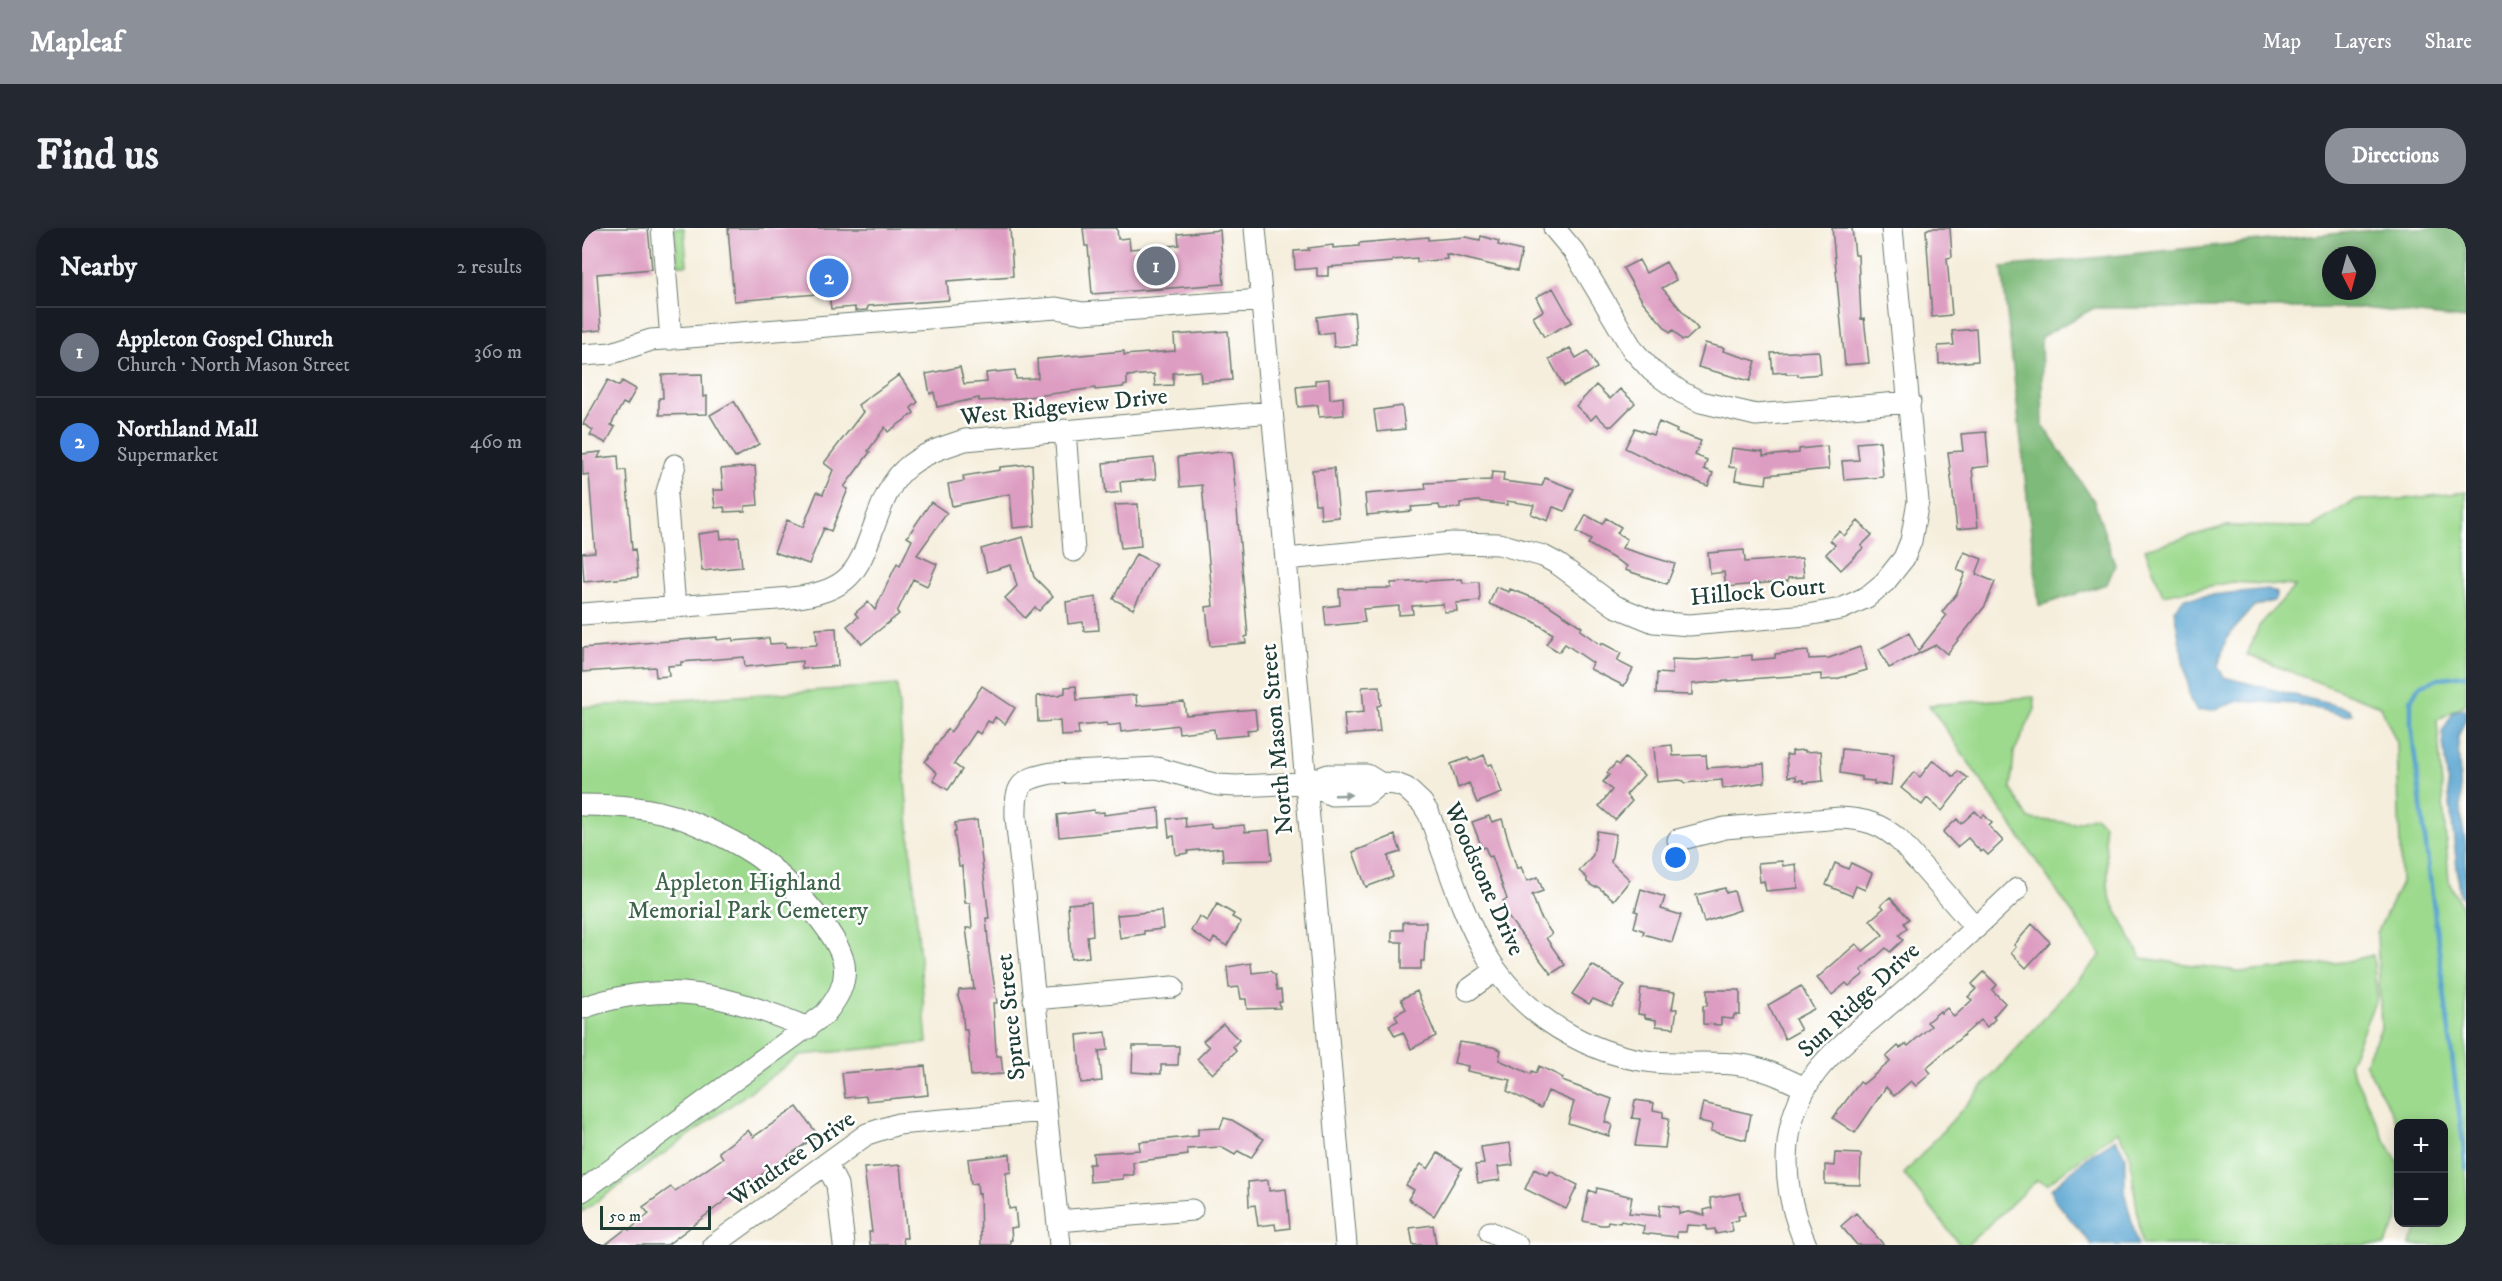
<!DOCTYPE html>
<meta charset="utf-8">
<style>
:root{--surface:#171b24;--page:#242831;--text:#f1f3f6;--muted:#9ea1a6;--line:#363941;--accent:#8c9099}
body{margin:0;font-family:"IM FELL DW Pica",serif;background:var(--page);color:var(--text)}
.controls{position:absolute;right:18px;bottom:18px;display:grid;overflow:hidden;border-radius:12px;box-shadow:0 3px 15px #0003}
.controls button{width:54px;height:54px;display:grid;place-items:center;padding:0;border:0;border-bottom:2px solid var(--line);background:var(--surface);color:var(--text);font:30px sans-serif}
.compass{position:absolute;left:1740px;top:18px;width:54px;height:54px;border-radius:50%;background:var(--surface);box-shadow:0 3px 15px #0003;rotate:174deg}
.scale{position:absolute;left:18px;bottom:15px;width:111px;box-sizing:border-box;padding-left:6px;border:3px solid #1f3d34;border-top:0;font-size:16px;line-height:21px;white-space:nowrap;color:#1f3d34;-webkit-text-stroke:4px #fff;paint-order:stroke}
.you{position:absolute;left:1094px;top:630px;width:21px;height:21px;margin:-15px;border:4px solid #fff;border-radius:50%;background:#1a73e8;box-shadow:0 0 0 9px #1a73e833}
.badge{display:grid;place-items:center;width:39px;height:39px;border-radius:50%;background:var(--accent);color:#fff;font-size:20px;font-weight:700}
.pin{position:absolute;translate:-50% -50%;border:3px solid #fff;box-shadow:0 2px 6px #0006}
.list{margin:0;padding:0;list-style:none}
h2{display:flex;justify-content:space-between;align-items:center;height:78px;margin:0;padding:0 24px;font-size:26px}
h2 small{font-size:20px;font-weight:400;color:var(--muted)}
.list li{display:grid;grid-template-columns:39px 1fr auto;gap:18px;align-items:center;box-sizing:border-box;height:90px;padding:0 24px;border-top:2px solid var(--line)}
.list b{display:block;font-size:22px;white-space:nowrap}
.list p{margin:0;font-size:20px;white-space:nowrap;color:var(--muted)}
.list em{font-size:20px;font-style:normal;color:var(--muted)}
.map{position:relative;flex:none;width:1884px;height:1017px;overflow:hidden;border-radius:24px}
header{display:flex;align-items:center;gap:36px;box-sizing:border-box;height:84px;padding:0 30px;background:var(--accent);color:#fff}
header strong{font-size:28px}
nav{display:flex;gap:33px;margin-inline-start:auto;font-size:21px}
.intro{display:flex;align-items:center;justify-content:space-between;box-sizing:border-box;height:144px;padding:0 36px}
h1{margin:0;font-size:42px}
.button{padding:15px 27px;border-radius:24px;background:var(--accent);color:#fff;font-size:21px;font-weight:700}
main{display:flex;gap:36px;padding:0 36px}
aside{flex:1;background:var(--surface);border-radius:24px;box-shadow:0 3px 15px #0003}
.map>svg:first-child{display:block}
.green{fill:#9dda8e;stroke:#5e8c61;stroke-width:1.5}
.forest{fill:#7eba79;stroke:#4e7c56;stroke-width:1.5;fill-rule:evenodd}
.water{fill:#58a4d0;stroke:#3c7082;stroke-width:1.5}
.lines{fill:none;stroke-linecap:round;stroke-linejoin:round}
.stream{stroke:#58a4d0;stroke-width:4.5}
.building{fill:#dd9cc1}
.minor-casing{stroke:#6a7b6f;stroke-width:23}
.minor{stroke:#fff;stroke-width:21}
.oneway{fill:#8f9e9a}
.labels{text-anchor:middle;dominant-baseline:central;stroke-width:5;stroke-linejoin:round;paint-order:stroke}
.street-label{font-size:24px;fill:#1f3d34;stroke:#fff}
.park-label{font-size:24px;fill:#3e644a;stroke:#fff}
</style>
<header>
<strong>Mapleaf</strong>
<nav><a>Map</a><a>Layers</a><a>Share</a></nav>
</header>
<div class="intro"><h1>Find us</h1><a class="button">Directions</a></div>
<main>
<aside>
<h2>Nearby<small>2 results</small></h2>
<ul class="list">
<li><span class="badge" style="background:#6b7280">1</span><div><b>Appleton Gospel Church</b><p>Church · North Mason Street</p></div><em>360 m</em></li>
<li><span class="badge" style="background:#3f7fe0">2</span><div><b>Northland Mall</b><p>Supermarket</p></div><em>460 m</em></li>
</ul>
</aside>
<div class="map">
<svg width="1884" height="1017" viewBox="0 0 1884 1017">
<rect width="100%" height="100%" fill="#fff"/>
<filter id="ink" filterUnits="userSpaceOnUse"><feTurbulence type="fractalNoise" baseFrequency=".0167" numOctaves="2"/><feDisplacementMap in="SourceGraphic" scale="12" xChannelSelector="R" yChannelSelector="G"/><feConvolveMatrix kernelMatrix="1 2 1 2 8 2 1 2 1" color-interpolation-filters="sRGB"/></filter>
<filter id="wash" filterUnits="userSpaceOnUse"><feTurbulence type="fractalNoise" baseFrequency=".008" numOctaves="4" result="noise"/><feDisplacementMap in="SourceGraphic" scale="24" xChannelSelector="R" yChannelSelector="G"/><feGaussianBlur stdDeviation="1.35" result="paint"/><feColorMatrix in="noise" values="0 0 0 0 0 0 0 0 0 0 0 0 0 0 0 0 0 1.4 0 .05"/><feComposite in="paint" operator="in"/></filter>
<g filter="url(#wash)">
<rect width="100%" height="100%" fill="#f5eedc"/>
<path class="green" d="M92 0H102L105 37H96Z
M1884 264V476L1855 492 1867 653 1884 688V1017H1828L1839 995 1862 994V896H1816L1783 835 1799 800 1795 705 1819 655 1815 515 1798 478 1665 427 1677 398 1713 358 1650 354 1581 367 1563 321 1644 298 1730 299 1773 272 1822 271Z
M315 457 345 815 219 827 0 984V479Z
M1452 469 1453 481 1432 524 1429 561 1447 591 1493 595 1513 588 1522 596 1527 668 1559 730 1663 744 1762 734 1791 727 1795 769 1767 836 1804 914 1816 934V992L1803 1017H1560L1547 924 1535 903 1465 956 1455 952 1385 1017H1378L1322 946 1519 727 1347 477Z"/>
<path class="forest" d="M1809 0H1884V91L1779 80H1512L1459 109 1461 198 1512 273 1533 337 1525 356 1457 378 1420 39ZM1749 27H1785V63H1749Z"/>
<path class="water" d="M1686 361 1695 365 1692 373 1671 379 1644 411 1636 439 1642 449 1767 481 1770 486 1762 487 1715 476 1657 473 1630 482 1615 483 1608 472 1592 382 1602 370Z
M1884 481V490L1876 509 1880 595 1884 618V673L1878 667 1860 504 1872 483Z
M1534 911 1543 928V967L1556 1017H1510L1472 971 1469 961 1507 928Z"/>
<g class="lines">
<path class="stream" d="M1884 447 1859 450 1837 458 1829 472V497L1884 940"/>
</g>
<g id="blocks">
<path class="building" d="M0 0H66L70 41 15 46 19 102 0 104Z
M146 0H428L431 48 365 53 367 72 286 78 285 82 273 83V79L249 81 247 65 152 73Z
M501 0H535L536 11 547 10 548 21 597 17 596 6 638 2 642 56 510 66 506 18H503Z
M1250 0H1270L1273 27H1276L1279 91 1282 90 1287 135 1263 137Z
M1348 0H1368L1370 29 1365 30 1370 87 1350 89 1344 2Z
M899 8 917 13 916 17 940 23 935 43 864 26 865 31 835 34V30L810 32V34L746 39V48H735V40L713 42 712 23 727 22 726 20 751 17V20L777 18V15L846 9V12L884 9 898 12Z
M1057 32 1064 45 1084 34 1094 52 1080 60 1116 101 1104 112H1100L1091 102 1088 105 1061 74 1049 54 1041 40Z
M971 60 990 94 962 109 951 89 961 83 954 69Z
M772 84 775 117 752 119 751 104 737 106 735 89Z
M1394 101 1396 133 1357 136 1356 118 1372 117 1370 103Z
M646 103 650 152 619 154 618 143 591 145V157L573 158 572 146 545 148V157L541 158V159L513 162V160L431 171 397 173V170L355 179 352 164 348 166 344 146 378 139 382 156 405 154 404 145 433 142 434 151 456 150 455 131 542 123V127L593 123 592 107Z
M1123 115 1142 120 1141 123 1174 133 1168 153 1116 139Z
M988 120 994 130 1006 123 1015 140 982 158 967 131Z
M1237 123 1239 146 1216 148V146H1204V144L1191 145 1189 125Z
M120 146 121 169 125 168V186L77 187V170H81L80 147Z
M317 147 336 174 329 180 332 185 306 204 303 199 286 223 288 224 262 259 266 261 249 303 242 300 227 336 192 324 205 292 221 299 235 264 241 266 251 242 242 235 281 184 276 177Z
M747 151 748 171 761 169 762 187 737 189 736 177 716 179 714 159 733 157V152Z
M26 152 37 158 40 153 54 161 45 177 41 175 29 197 33 199 24 215 8 207 11 202 1 196Z
M1014 157 1028 171 1038 161 1053 175 1030 198H1026L1014 187 1009 192 994 178Z
M152 173 177 216 153 230 128 187Z
M820 178 823 201 795 204 792 182Z
M1077 194 1095 202 1094 204 1119 213 1113 227 1125 232 1122 241 1131 245 1126 258 1098 247 1043 220 1053 200 1071 207Z
M1404 204 1407 238 1390 240 1396 299 1375 301 1366 224 1381 223 1379 206Z
M1298 213 1301 249 1262 252 1260 233 1277 232 1275 215Z
M1245 218 1247 241 1185 247 1184 256 1153 252 1155 240 1147 239 1150 220 1181 224V228L1217 225V221Z
M19 224 16 230 36 228 37 243 44 242 50 322 53 321 56 349 2 354 0 325 13 324 7 246 1 247 0 226Z
M638 224 650 225 666 408 663 409 664 415 628 418 624 379 631 378 620 257 598 259 596 229Z
M572 230 574 251 538 254 539 264 524 266 521 235Z
M450 236 453 298 431 300 428 266 370 278 366 256 382 253 381 248 418 242V239Z
M173 238 176 277 163 278V283L143 284 142 279 133 280 131 262H141L139 241Z
M752 240 757 289 739 291 738 276H733L730 242Z
M910 244 922 245 921 253 960 258 963 250 992 261 983 283 971 279 966 293 949 286 952 277 925 273V277L896 273 878 275V280L858 281 857 277 829 279 830 283 785 287 783 266 844 261 843 255 909 252Z
M349 274 365 285 335 327 355 336 345 358 331 351 315 384 317 386 280 416 265 398 276 389 273 385 286 374 293 382 315 335 318 337 330 312 325 309Z
M556 276 559 318 539 320 533 277Z
M1004 287 1020 296 1024 290 1039 299 1035 305 1045 311 1040 320 1093 336 1085 356 1043 342 1045 338 1006 316 1009 312 995 304Z
M1276 293 1290 307 1279 318 1281 320 1259 342 1244 326 1253 317 1248 312 1257 303 1262 308Z
M138 303 139 311 157 309 160 339 120 343 116 306Z
M441 309 452 349 471 368 457 383 453 379 443 390 423 370 435 358 429 337 405 344 399 321Z
M1162 322 1163 334 1220 330 1222 349 1206 350V353L1144 359 1142 344 1128 346 1126 325Z
M1382 324 1400 331 1394 346 1413 354 1403 378 1365 426 1354 417 1307 440 1297 421 1327 405 1336 423 1364 388 1360 384 1375 365 1383 345 1375 342Z
M554 326 574 336 551 381 531 371Z
M880 351 881 355 897 354 898 373 874 375 875 383 862 384 861 376 830 378 831 386 817 387V378L781 381 783 394 744 398 742 379 758 377 757 361 809 360V355Z
M914 359 927 364 928 361 962 374 1000 399 998 402 1019 417 1020 415 1039 425 1035 433 1051 441 1042 458 1008 441 1011 435 983 416 977 424 964 416 971 406 951 393 907 376Z
M514 369 517 402 502 403 501 394 486 396 484 374Z
M254 400 256 438 220 441V433L163 439 162 429 99 434V437L86 438 87 448 74 449 73 439 0 444V420L135 409V412L151 410V413L187 410 188 416 204 415V419L235 417 234 401Z
M1278 419 1285 442 1254 451 1239 452V446L1181 450 1110 456V467L1074 466 1075 445 1090 446V431L1114 432 1170 427V432L1193 430V426L1226 423 1227 431 1247 430Z
M400 458 433 480 423 496 413 489 410 495 406 493 398 506 394 503 372 536 380 542 366 562 351 552 355 545 343 534 365 501 369 504Z
M494 458 495 472 554 467 555 478 602 474 604 487 673 481 675 501 665 502 666 507 633 510 632 501 597 505 596 497 539 504 538 496 525 498V495L496 498 497 507 479 508 478 493 456 494 455 468 476 467 483 465V459Z
M798 458 799 477 795 478 798 504 764 507 762 486 782 484 780 459Z
M1090 517 1091 528 1124 527 1125 540 1182 536 1183 554 1141 561 1140 552 1102 555V553L1097 552 1075 554 1072 519Z
M1260 521 1312 526 1309 557 1292 556V553L1280 552V549L1258 545Z
M1223 522V524L1239 523 1241 553 1222 555 1221 552H1214V548L1206 549 1204 527H1210V523Z
M902 527 906 537 910 536 920 565 895 575 887 555 876 560 869 536 886 530 888 533Z
M1043 530 1062 547 1044 567 1050 573 1033 592 1017 578 1030 562 1021 554 1027 547 1025 545 1034 535 1037 537Z
M1351 532 1372 549 1376 543 1386 550 1360 583 1345 570 1340 577 1319 560 1332 544 1338 549Z
M577 580 578 599 477 609 475 587 512 582V585L522 584V587Z
M1393 583 1399 589 1402 587 1410 595 1407 598 1421 613 1406 627 1401 622 1399 624 1386 610 1375 619 1361 604 1375 591 1379 596Z
M907 588 910 594 920 591 935 641 939 639 945 653 956 649 961 663 950 667 958 688 970 706 964 710 983 737 969 746 926 689 921 673 925 671 910 628 907 629 903 619 900 620 890 594Z
M603 589 604 599 629 596V600L662 597 663 604 687 602 690 632 641 633 640 620 606 623V625L594 627 592 608 587 609 585 591Z
M395 592 407 690H404L407 723 415 775H411L414 824 415 828H419L421 846 389 848 385 802H382L380 779 376 769 377 762 392 761 384 700H390L388 675H383L380 638H377L372 604H374L373 595Z
M1015 603 1034 606 1029 634 1048 652 1032 672 1016 659H1012L1005 654V650L997 643 1011 627Z
M813 607 819 624 806 628 811 649 784 659 771 624Z
M1200 633 1201 638 1214 636 1216 660 1184 663 1182 653 1178 654 1176 635Z
M1253 635 1266 641 1269 635 1290 645 1283 662 1274 658 1270 668 1244 657Z
M1143 660 1144 665 1152 663 1158 682 1122 694 1114 667Z
M1059 661 1083 669 1079 681 1099 687 1090 714 1061 706 1062 703 1052 699 1056 684 1053 683Z
M1308 669 1327 691 1322 695 1325 700 1317 707 1321 712 1308 724 1304 720 1279 742 1282 746 1267 758 1264 755 1250 767 1235 750 1274 716 1281 723 1301 707 1288 692 1302 680 1299 677Z
M509 674 511 707 505 708 507 729 489 731 486 676Z
M635 676 652 686 650 689 659 694 645 718 632 710 629 716 609 703 617 688 625 693Z
M579 683 581 701 562 703V706L538 710 535 687Z
M821 694H844L842 733H839V741H820V714H810V702H821Z
M1450 696 1468 714 1444 740 1429 725 1434 719 1432 717Z
M669 735 670 745 688 743 693 747 695 762H699L700 774H697L698 780 665 781 664 771H659L657 759 647 760 645 739Z
M1010 737 1043 757 1030 779 1011 771 1007 776 990 766Z
M1402 744 1415 757 1410 762 1423 775 1411 789 1413 791 1405 799 1399 792 1344 840 1349 845 1334 858 1329 853 1312 868 1304 859 1273 905 1251 890 1278 854 1281 856 1308 834 1304 829 1316 818 1318 820 1324 816 1326 818 1349 798 1345 794 1358 783 1359 785 1365 780 1372 789 1390 772 1386 769 1394 761 1390 756Z
M1219 758 1232 781 1213 791 1219 802 1203 811 1186 777Z
M1059 760 1093 764 1090 781H1095L1092 800 1074 798V792L1063 790V787L1056 786Z
M1125 762H1158V787H1152L1151 791 1139 790V797L1121 796V778H1125Z
M835 763 854 808 829 821 821 804 813 808 807 797 816 793 813 787 824 781 819 771Z
M641 796 657 812 651 818 654 823 630 846 615 831 627 819 621 813Z
M524 804 526 822 517 823 520 853 499 855 495 807Z
M877 814 911 819 919 822 917 832 949 846 950 843 954 845 957 838 974 846 981 850 980 853 1030 871 1023 894 1030 897 1027 908 986 895 992 874 966 863 959 880 925 863 929 852 885 843 886 838 872 835Z
M551 818H597L596 837H579V846L550 844Z
M343 838 346 867 285 873 284 868 263 870 260 845Z
M1053 872 1072 875 1071 882 1081 884V889L1087 890 1083 920 1053 918 1058 891 1050 890Z
M1121 875 1169 886 1164 912 1129 903 1131 896 1117 893Z
M215 879 236 907 153 965 85 1017H23L45 1000 47 1002 67 986 61 979 89 959 93 963 141 930 137 924 166 902 171 909Z
M642 890 650 892 682 911 669 930 656 923 653 927 639 919 605 921 606 927 551 934 552 947H541V951L508 954 507 936H512L511 925 558 922 557 914 616 908V901L638 900Z
M928 915 931 937 916 939 918 952 896 955 893 937 902 936 899 919Z
M856 925 880 940 852 988 826 971 832 962 824 957 839 936 846 941Z
M1253 925 1279 926 1278 957 1243 956V937L1252 938Z
M428 926 429 944 424 945 427 981 433 980 435 999 429 1000 430 1012H428V1017H399L398 965 396 966 395 955 389 956 386 931Z
M318 937 325 1010H321L322 1017H288L287 1004H290L282 940Z
M952 941 966 948 968 943 996 957 984 981 943 961Z
M686 952 687 963 704 961 708 1000 694 1002 693 996 676 998 673 977 667 978 666 954Z
M1015 960 1050 969 1047 985 1077 988 1078 977 1097 979V986L1106 984 1123 987 1122 982 1130 980 1128 970 1158 965 1163 987 1156 988 1157 992 1149 994 1151 1003 1134 1006 1133 1001 1125 1002V998L1105 997 1104 1004H1095V1009L1068 1006 1061 1005 1062 998 1039 993 1038 995 1026 993 1025 997H1019L1001 993 1007 962 1014 965Z
M1274 985 1302 1017H1275L1259 998Z
M851 997 854 1017H831L828 1000Z"/>
</g>
</g>
<g filter="url(#ink)">
<use href="#blocks" fill-opacity="0" stroke="#6a7b6f" stroke-width="1.5"/>
<g class="lines">
<defs>
<path id="minor" d="M80 0 89 111
M673 0 712 418 764 1017
M972 0 993 25 1051 122 1070 143 1099 164 1119 174 1174 187 1328 174
M0 127 30 125 69 112 474 80 501 85 679 72
M483 202 492 323
M704 331 870 315 917 316 961 328 976 336 1033 378 1072 394 1107 397 1225 387 1259 381 1285 369 1303 354 1322 330 1329 313 1336 273 1310 0
M93 379 84 267 93 237
M0 386 209 370C279 363 277 334 300 277 305 265 312 251 322 242 339 226 361 219 383 212L689 184
M724 555 750 567 785 566 798 555
M0 577C34 577 71 579 104 592 126 601 150 612 170 625 198 643 256 703 262 736 265 756 255 771 243 786L0 963
M1096 612 1143 600 1258 590C1283 591 1300 596 1318 613L1394 700
M886 762 913 743
M452 771 591 759
M0 780C86 750 145 767 226 800
M245 937 255 957 262 1017
M476 993 610 982
M908 1004 935 1017
M132 1017 285 906 316 896 464 883
M478 1017 434 589C433 557 438 551 470 545L575 540 636 557 654 558 724 555 746 547H785L798 555 814 556 824 560 840 575 847 586C881 677 897 759 990 808 1016 822 1043 831 1072 834 1101 837 1130 833 1159 837 1182 840 1202 850 1223 860
M1224 1017C1199 961 1195 894 1235 843 1257 815 1289 793 1316 769 1356 734 1396 698 1435 661"/>
</defs>
<use href="#minor" class="minor-casing"/>
<use href="#minor" class="minor"/>
</g>
<defs><path id="oneway-solid" d="M-6-.8H1V-3.2L6.5 0L1 3.2V.8H-6Z" transform="scale(1.5)"/></defs>
<use class="oneway" href="#oneway-solid" transform="translate(761 567) rotate(-2)"/>
</g>
<g class="labels">
<g class="street-label">
<text transform="translate(482 179) rotate(-6)">West Ridgeview Drive</text>
<text transform="translate(1176 364) rotate(-5)">Hillock Court</text>
<text transform="translate(695 511) rotate(-95)">North Mason Street</text>
<text transform="translate(902 651) rotate(66)">Woodstone Drive</text>
<text transform="translate(1277 772) rotate(-43)">Sun Ridge Drive</text>
<text transform="translate(429 789) rotate(-96)">Spruce Street</text>
<text transform="translate(210 931) rotate(-35)">Windtree Drive</text>
</g>
<g class="park-label">
<text x="166" y="655">Appleton Highland<tspan x="166" dy="28">Memorial Park Cemetery</tspan></text>
</g>
</g>
</svg>
<div class="controls">
<button>+</button>
<button>−</button>
</div>
<svg class="compass" viewBox="-18 -18 36 36"><path d="M0-13l5 13h-10z" fill="#e53935"/><path d="M0 13l5-13h-10z" fill="#9ea1a6"/></svg>
<div class="scale">50 m</div>
<div class="you"></div>
<div class="pin badge" style="left:574px;top:38px;background:#6b7280">1</div>
<div class="pin badge" style="left:247px;top:50px;background:#3f7fe0">2</div>
</div>
</main>
